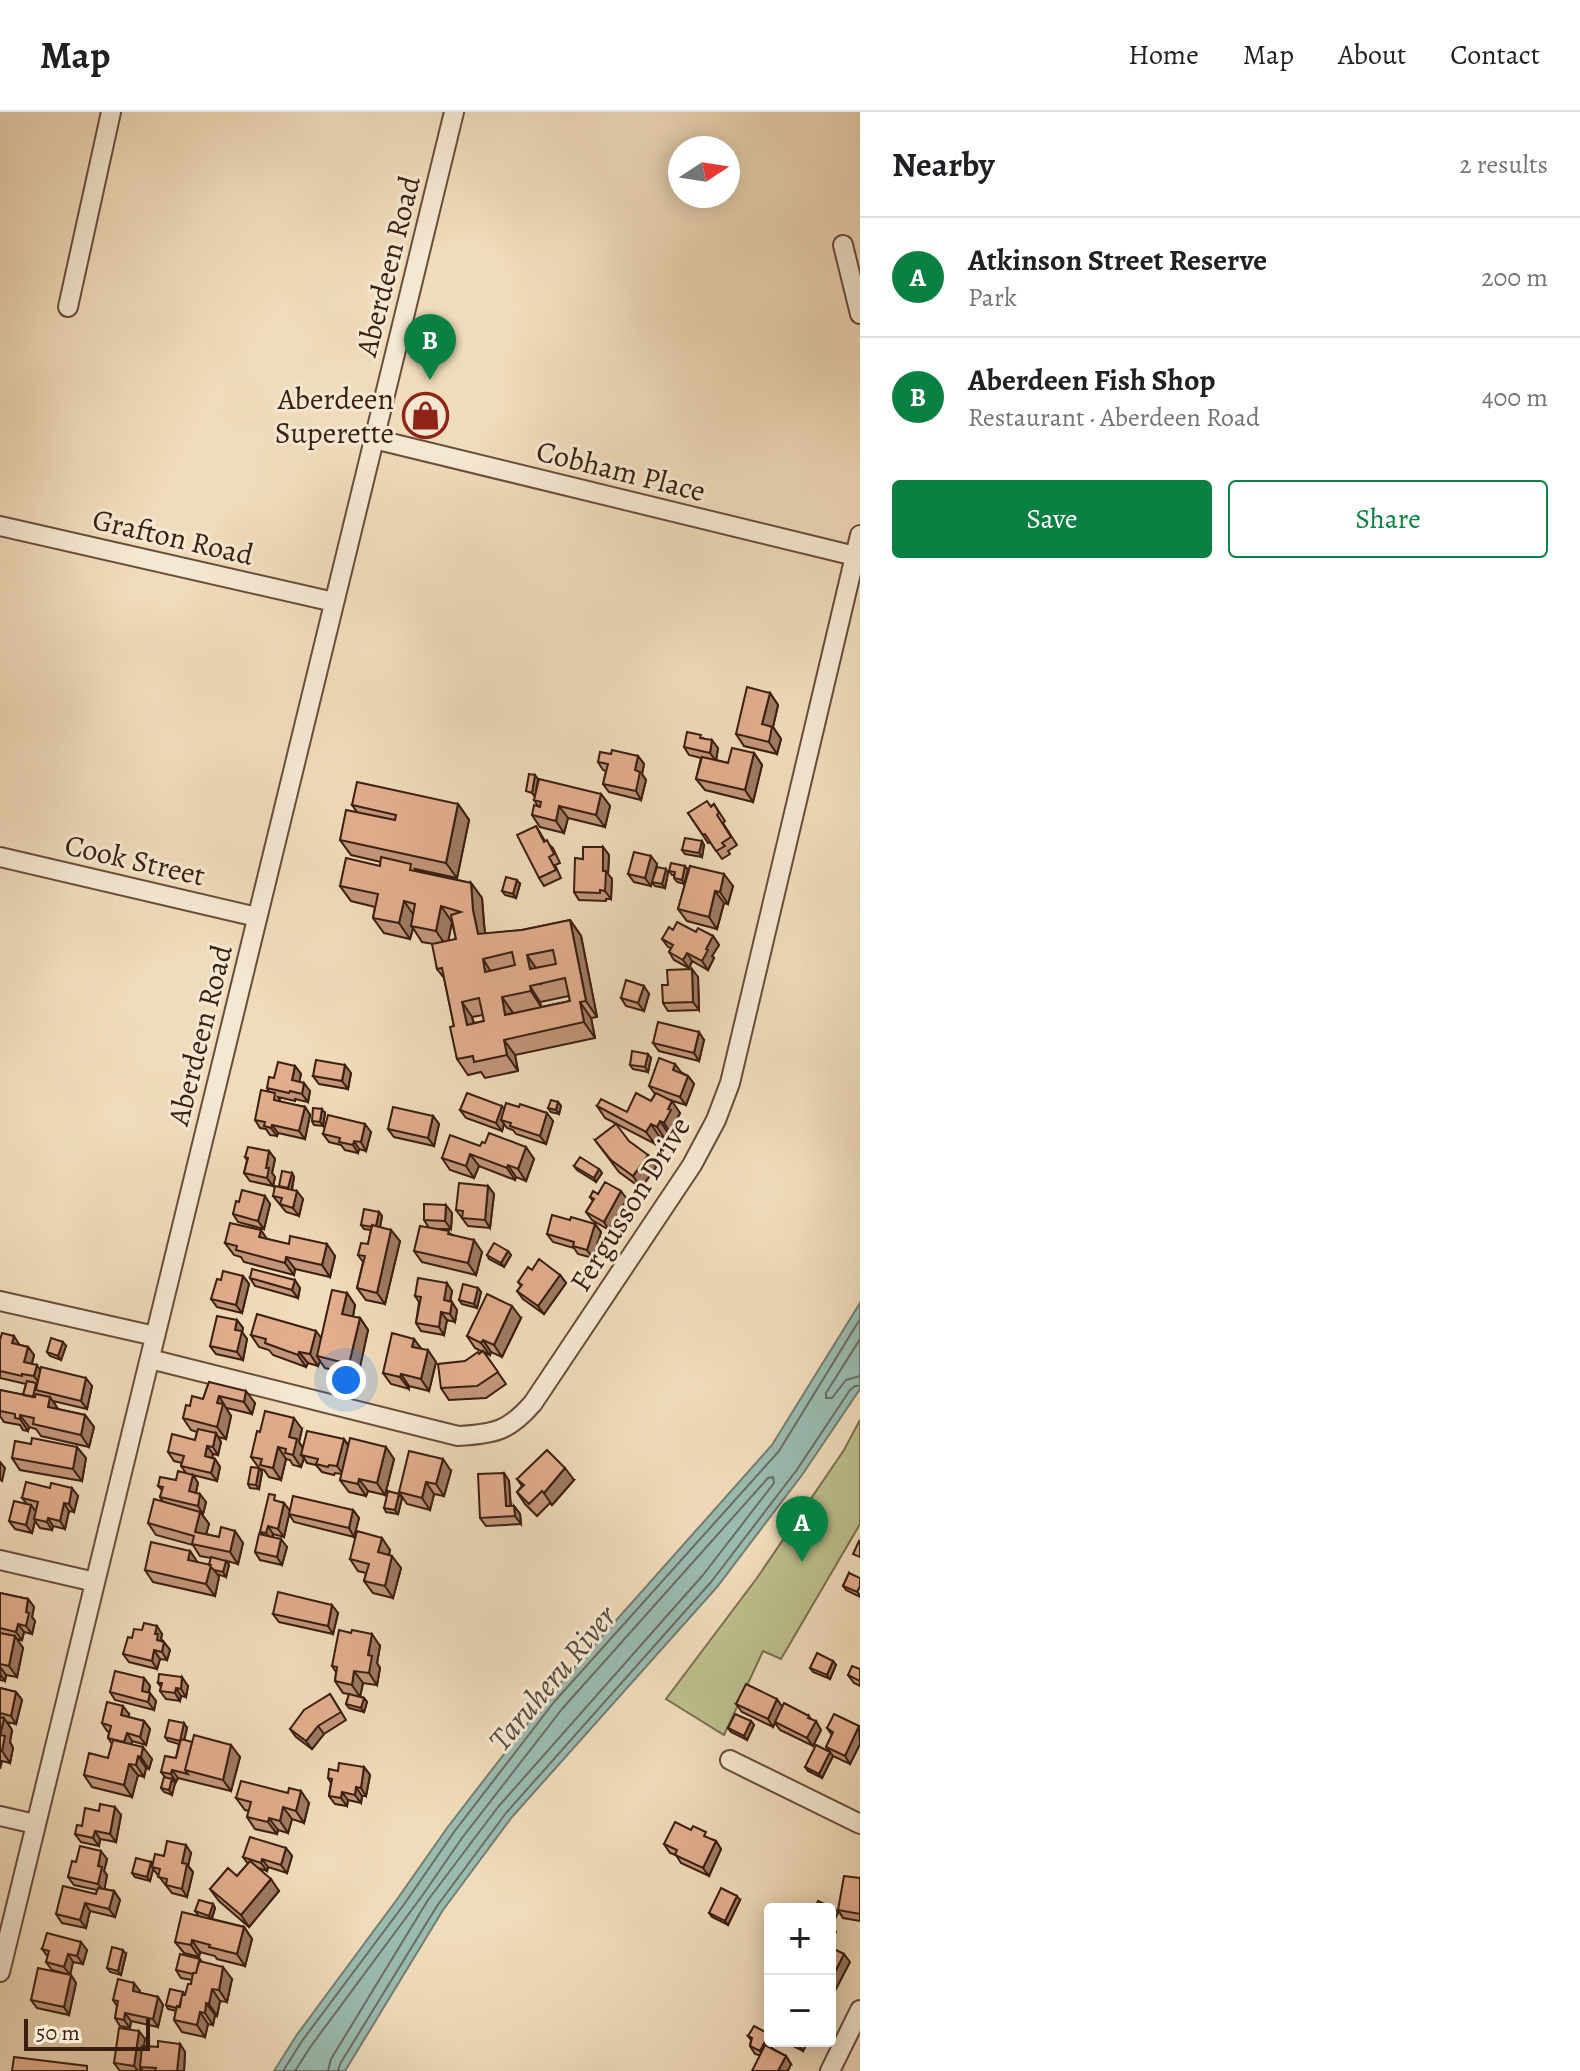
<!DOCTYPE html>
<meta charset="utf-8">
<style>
:root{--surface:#fff;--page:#f2f2f2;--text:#202124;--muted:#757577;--line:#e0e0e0;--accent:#0b8043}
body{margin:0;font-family:Alegreya,serif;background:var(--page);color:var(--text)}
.controls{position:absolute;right:24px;bottom:24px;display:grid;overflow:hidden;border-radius:8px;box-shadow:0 4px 20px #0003}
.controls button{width:72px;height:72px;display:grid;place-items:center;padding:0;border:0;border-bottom:2px solid var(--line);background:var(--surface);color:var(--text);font:40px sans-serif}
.compass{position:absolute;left:668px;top:24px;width:72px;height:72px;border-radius:50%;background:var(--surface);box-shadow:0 4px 20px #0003;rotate:78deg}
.scale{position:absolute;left:24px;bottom:20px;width:126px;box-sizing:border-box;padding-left:8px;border:4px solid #3a1e10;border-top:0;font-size:22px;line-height:28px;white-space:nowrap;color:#3a1e10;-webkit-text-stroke:6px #f5e8d2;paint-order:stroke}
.you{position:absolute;left:346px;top:1268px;width:28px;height:28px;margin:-20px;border:6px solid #fff;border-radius:50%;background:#1a73e8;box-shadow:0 0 0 12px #1a73e833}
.badge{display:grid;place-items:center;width:52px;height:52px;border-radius:50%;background:var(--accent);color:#fff;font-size:26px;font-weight:700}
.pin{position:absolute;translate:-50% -66px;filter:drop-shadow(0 2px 4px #0008)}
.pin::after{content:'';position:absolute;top:42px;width:28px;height:24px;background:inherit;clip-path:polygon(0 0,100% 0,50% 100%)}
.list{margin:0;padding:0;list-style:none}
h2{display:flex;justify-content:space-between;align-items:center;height:104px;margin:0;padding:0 32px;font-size:34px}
h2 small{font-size:26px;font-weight:400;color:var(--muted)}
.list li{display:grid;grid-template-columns:52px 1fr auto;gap:24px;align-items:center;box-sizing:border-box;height:120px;padding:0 32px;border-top:2px solid var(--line)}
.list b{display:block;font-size:30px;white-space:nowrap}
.list p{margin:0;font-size:26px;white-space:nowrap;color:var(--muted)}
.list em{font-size:26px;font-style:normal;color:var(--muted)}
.actions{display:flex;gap:16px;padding:24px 32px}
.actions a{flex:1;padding:18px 0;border:2px solid var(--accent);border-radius:8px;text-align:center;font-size:28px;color:var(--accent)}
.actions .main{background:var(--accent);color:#fff}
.map{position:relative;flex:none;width:860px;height:1959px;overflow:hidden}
header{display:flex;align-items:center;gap:48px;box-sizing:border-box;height:112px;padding:0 40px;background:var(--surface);border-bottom:2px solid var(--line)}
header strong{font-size:38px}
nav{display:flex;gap:44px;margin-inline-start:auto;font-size:28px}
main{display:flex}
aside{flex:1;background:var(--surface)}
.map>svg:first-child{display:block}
.green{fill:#bcc08e;stroke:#7b6f4f;stroke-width:2}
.water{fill:#9abbb0;stroke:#747c70;stroke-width:2}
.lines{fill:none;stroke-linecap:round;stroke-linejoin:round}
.shore{stroke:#6a6c60;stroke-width:2}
.minor-casing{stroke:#684d3a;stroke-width:22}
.minor{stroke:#f5e8d2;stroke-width:18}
.wall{fill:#c2967a;stroke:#3a1e10;stroke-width:2;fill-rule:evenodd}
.shaded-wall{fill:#9e7a63;stroke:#3a1e10;stroke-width:2}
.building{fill:#e2ae8e;stroke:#3a1e10;stroke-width:2;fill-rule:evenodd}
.labels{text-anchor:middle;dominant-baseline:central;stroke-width:6;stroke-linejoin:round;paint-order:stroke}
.street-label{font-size:30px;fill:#3a1e10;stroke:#f5e8d2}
.poi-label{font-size:30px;fill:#3a1e10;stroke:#f5e8d2;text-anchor:end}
.water-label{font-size:32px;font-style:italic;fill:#574d40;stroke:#f5e8d2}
</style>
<header>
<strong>Map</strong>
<nav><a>Home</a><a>Map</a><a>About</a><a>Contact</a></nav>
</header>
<main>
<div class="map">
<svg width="860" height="1959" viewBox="0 0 860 1959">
<rect width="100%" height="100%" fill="#f0dbba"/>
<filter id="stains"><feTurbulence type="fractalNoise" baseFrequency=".0025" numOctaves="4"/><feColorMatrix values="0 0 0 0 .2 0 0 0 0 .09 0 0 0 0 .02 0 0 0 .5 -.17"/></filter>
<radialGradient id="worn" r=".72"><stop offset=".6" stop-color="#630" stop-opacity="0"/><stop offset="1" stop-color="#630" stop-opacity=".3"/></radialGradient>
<path class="green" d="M860 1308V1412L781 1547 763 1539 724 1623 666 1587 757 1466 844 1338Z"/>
<path class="water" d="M860 1191V1277L802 1363 717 1475 512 1705 443 1798 345 1959H274L296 1924 398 1786 447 1716 548 1585 772 1333Z"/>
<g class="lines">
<path class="shore" d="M860 1227 826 1281V1286H832L846 1268 860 1264
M283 1959 302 1929 405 1791 454 1720 554 1590 779 1339 860 1207
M295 1959 311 1934 422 1784 462 1726 562 1597 768 1366 773 1365 774 1371 703 1463 498 1695 428 1788 331 1947 328 1959
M338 1959 340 1952 437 1794 506 1701 711 1470 796 1359 850 1278 855 1274H860"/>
<defs>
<path id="minor" d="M843 133 860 202
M68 195 111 0
M374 327 855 444
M0 414 334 490
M0 745 257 805
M0 1189 155 1224
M150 1247 458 1324C495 1322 509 1319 533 1291L692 1053 716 1008 730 971 860 423
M0 1448 95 1470
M730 1648 860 1712
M0 1704 35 1712
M0 1860 454 0
M830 1959 860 1898"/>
</defs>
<use href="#minor" class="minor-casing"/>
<use href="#minor" class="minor"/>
</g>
<path class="wall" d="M770 581 778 593 773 615 781 627 777 642 744 634 736 622Z
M703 626 718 636 716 648 728 651 754 641 762 653 753 690 705 678 696 667 701 646 689 643 684 635Z
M611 642 638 644 644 652 642 662 646 668 641 688 609 680 603 672 606 659 603 658 598 650Z
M601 682 610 694 605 715 568 706 564 721 540 715 532 703 538 694 534 688Z
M458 692 469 708 457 766 415 757 416 759 471 771 482 786 485 822 522 818 570 808 581 824 597 905 591 906 595 926 515 943 518 959 485 966 481 960 468 963 457 947 454 914 444 866 437 857 434 832 422 830 413 816 410 827 384 821 373 806 375 795 351 789 340 774 380 754 381 750 351 743 340 728 357 700 352 693ZM452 810 456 827 448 829ZM569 884 570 889 541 895 540 890ZM483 903 484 909 474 911 472 905Z
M714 692 725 709 723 711 737 733 728 739 730 742 722 747 710 730 708 731 688 701 711 694Z
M536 714 545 729 553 736 560 751 555 753 561 766 544 774 539 766Z
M704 733 702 745 685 742 682 738Z
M603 735 609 743 608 762 612 767 611 787H606V789L579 788 574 780 583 747Z
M657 752 651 774 634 770 628 762Z
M685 754 688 758 684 772 677 770 674 766 675 763H672L669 759Z
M690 754 733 774 728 792 724 791 717 817 687 809 678 797Z
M668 761 665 776 655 774 652 770Z
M520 772 516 786 505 783 502 779Z
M673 818 696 820 713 824 719 833 712 844 714 846 708 858 692 849 689 856 674 848 669 840 671 836 668 835 662 827Z
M698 865 699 898 668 899 663 891 668 873Z
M649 882 644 899 626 894 621 886Z
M704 928 699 949 659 939 653 931Z
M651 946 648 960 633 957 630 953Z
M295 954 301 962 299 970 310 979 308 990 295 987V989L278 985 281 990 305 995 310 1003 305 1027 278 1021 277 1024 270 1023 266 1017 260 1016 255 1008 269 980 267 976 274 966Z
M681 960 688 964 694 972 686 993 666 987 680 1001 677 1007 679 1010 672 1023 668 1021 665 1027 659 1024 655 1032 605 1006 597 994 627 1000 651 989 655 982 649 974Z
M351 961 348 977 319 972 313 964Z
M558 990 561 994 559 1002 551 1000 548 996Z
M504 997 553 1009 546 1032 516 1022 513 1018 507 1016 504 1012 502 1019 466 1006 460 998Z
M325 1001 323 1014 314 1013 312 1009Z
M433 1004 439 1012 434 1034 394 1025 388 1017Z
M371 1020 366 1039 359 1037 358 1041 345 1038 341 1033 329 1030 323 1022Z
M595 1028 648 1043 656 1055 641 1076 619 1060Z
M480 1034 534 1047 526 1069 516 1065 515 1068 479 1054 474 1066 450 1058 442 1046Z
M269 1039 275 1047 272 1061 275 1065 273 1074 250 1069 244 1061 247 1048 245 1045Z
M574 1054 599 1057 602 1061 596 1070 577 1058Z
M292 1061 294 1065 292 1078 303 1087 299 1104 286 1100 273 1084Z
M488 1074 494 1082 490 1116 468 1114 456 1098Z
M598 1082 627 1087 609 1118 592 1108 586 1100 593 1089 590 1085Z
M239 1090 270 1092 264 1117 238 1110 233 1102Z
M379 1100 382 1104 380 1115 400 1129 385 1192 366 1188 357 1176 363 1150 358 1143 368 1132 371 1118 364 1117 361 1113Z
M452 1101 451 1117H434L451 1122 482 1140 476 1163 422 1150 414 1139 429 1116 424 1108Z
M570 1108 595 1112 601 1120 593 1146 578 1142 574 1136 553 1130 547 1122Z
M267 1127 335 1144 330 1165 295 1157 294 1163 244 1150 241 1145 234 1143 225 1131Z
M508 1139 511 1143 504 1155 489 1147 487 1143Z
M532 1158 560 1163 566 1171 544 1202 523 1187 517 1179 521 1174 518 1170Z
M243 1164 249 1172 242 1201 217 1195 211 1187 221 1168Z
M250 1166 300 1176 298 1186 255 1174Z
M478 1176 481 1180 477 1196 462 1192 459 1188Z
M452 1179 450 1190 457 1198 455 1210 447 1208 444 1223 421 1219 416 1211 419 1190 415 1184Z
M347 1181 355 1193 353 1205 360 1206 368 1218 358 1264 325 1256 320 1249 318 1254 308 1251 306 1255 273 1243 269 1238 259 1235 251 1223 321 1225Z
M521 1206 502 1245 491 1240 490 1243 484 1240 506 1272 486 1286 449 1288 441 1276 465 1249 483 1240 475 1236 467 1224Z
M237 1208 243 1216 242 1220 247 1227 243 1248 216 1242 210 1234Z
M414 1227 421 1237 436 1250 429 1279 409 1274V1277L391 1272 383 1261Z
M0 1228 28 1235 34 1243 32 1252 40 1258 92 1274 87 1297 53 1289 58 1297 85 1303 94 1315 89 1335 41 1324 36 1317 29 1315 28 1319 23 1318 20 1313 4 1310 0 1304V1278L23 1283 26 1272 0 1266Z
M66 1234 61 1248 50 1244 47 1240Z
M209 1270 255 1291 252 1302 227 1296V1298L231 1304 226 1327 218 1325 221 1330 218 1343 213 1342 212 1346 215 1347 220 1355 217 1369 193 1363 198 1371 196 1381 206 1390 203 1402 201 1401 209 1412 206 1422 243 1431 238 1452 227 1449 229 1453 226 1465 217 1462 219 1465 215 1484 153 1470 145 1458 190 1439 198 1451 209 1453 211 1446 200 1444 193 1433 156 1423 148 1411 163 1390 160 1385 162 1378 158 1374 176 1368 186 1361 181 1354 182 1351 174 1349 168 1340 195 1328 197 1320 191 1318 183 1306 190 1294 203 1287Z
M302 1317 299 1330 303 1336 344 1327 349 1334 394 1347 385 1383 368 1379 366 1384 349 1380 340 1368 342 1362 335 1361 334 1363 322 1360 316 1353 307 1351 304 1346 301 1355 293 1353 290 1348 286 1347 281 1368 269 1365 264 1358 260 1357 262 1360 259 1377 250 1376 248 1372 259 1356 251 1345Z
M31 1332 86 1346 82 1369 20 1358 12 1346Z
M451 1359 444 1384 434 1382 430 1398 407 1392 399 1380Z
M504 1361 509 1369 511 1394H514L520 1402 521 1412 486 1414 480 1406Z
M517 1367 574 1368 552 1393 550 1391 537 1404 525 1392 517 1380 522 1374Z
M78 1384 74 1400 69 1399 65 1417 53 1414 52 1418 40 1416 35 1409 32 1421 15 1417 9 1409 27 1392 22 1386Z
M402 1386 398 1402 386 1400 384 1396Z
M280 1390 284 1391 289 1399 353 1398 359 1406 354 1425 294 1410 289 1402 284 1425 273 1422V1425L287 1435 282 1453 260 1448 255 1440 262 1422 260 1420Z
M390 1438 389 1443 401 1456 393 1486 373 1481 364 1469 366 1461 358 1459 350 1447Z
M849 1461 860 1485 846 1478 843 1474Z
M0 1481 28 1487 34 1495 32 1505 35 1509 32 1522 24 1520 22 1528 17 1527 23 1536 17 1565 6 1563 5 1569 0 1568Z
M338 1501 333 1522 279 1510 273 1502Z
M162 1522 161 1527 170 1538 167 1548 160 1547 157 1557 129 1550 123 1542 132 1526Z
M380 1534 377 1551 380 1556 377 1573 363 1571 360 1585 364 1586 367 1590 364 1600 349 1596 346 1592 349 1582 343 1581 335 1569 336 1560 332 1554Z
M833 1549 836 1553 830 1567 813 1560 810 1556Z
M860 1557V1574L854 1571 848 1563Z
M144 1566 150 1574 149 1581 156 1589 154 1598 115 1588 110 1580Z
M158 1571 188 1574 186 1585 181 1584 180 1589 166 1587 160 1579 161 1575Z
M0 1576 16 1580 22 1588 16 1612 7 1610 12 1618 10 1630 13 1636 10 1651 2 1649 0 1657Z
M330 1582 346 1608 324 1622 312 1637 296 1625 290 1617Z
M736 1592 782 1595 812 1608 821 1618 813 1634 780 1618 775 1611 773 1615 742 1600Z
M129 1602 128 1605 144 1609 150 1617 146 1633 132 1629 131 1632 152 1647 149 1657 146 1656 144 1665 138 1663 132 1685 92 1675 84 1663 108 1646 112 1632 108 1626 109 1620 107 1619 102 1611Z
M751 1609 754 1613 747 1628 731 1620 728 1616Z
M860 1615V1632L850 1652 833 1644 822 1666 808 1659 805 1655 829 1639 826 1635 832 1623 827 1616Z
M187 1616 184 1628 240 1645 231 1679 178 1666 176 1670 173 1669 175 1671 172 1683 164 1680 161 1676 165 1665 161 1660 176 1646 179 1632 168 1629 165 1625Z
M364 1655 370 1663 366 1684H362L361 1691 348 1688 347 1694 335 1692 329 1684 331 1671 328 1666 338 1659Z
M236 1686 309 1691 304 1711 292 1707 288 1721 278 1718 277 1722 255 1717 247 1705 249 1699 245 1698Z
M121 1703 116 1730 100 1727 99 1734 81 1730 75 1722 82 1714Z
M711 1727 716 1729 721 1737 709 1764 681 1751 676 1743 670 1741 664 1732Z
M286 1736 292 1744 287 1761 268 1755 267 1759 258 1756 279 1779 249 1815 219 1789 210 1777 237 1764 248 1752 243 1745Z
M191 1741 188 1754 193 1760 187 1785 172 1781 153 1757 150 1769 135 1765 132 1761 151 1750 152 1752 164 1744Z
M107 1747 104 1759 107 1763 104 1777 114 1779 120 1788 115 1805 90 1799 86 1816 62 1811 56 1802 96 1782 97 1778 74 1773 68 1765 76 1750Z
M860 1766V1809L843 1806 838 1798Z
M740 1788 728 1813 712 1805 709 1801Z
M213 1792 215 1796 212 1807 244 1815 252 1827 245 1854 217 1847 215 1844 200 1840 199 1845 184 1841 175 1830 198 1803 195 1799Z
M42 1837 87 1838 83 1852 73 1850 70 1863 52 1858 46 1850 48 1845Z
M126 1842 121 1863 110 1860 107 1856Z
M200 1847 202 1850 232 1867 227 1890 220 1889 217 1904 215 1903 213 1913 208 1912 205 1925 182 1920 174 1908 176 1899 168 1897 166 1893 183 1880 185 1883 191 1872 192 1868 181 1866 176 1858Z
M71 1863 76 1871 69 1903 37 1896 31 1888Z
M140 1879V1881L158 1885 163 1893 158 1915 131 1909 130 1916 120 1914 115 1906 117 1894 113 1888Z
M748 1924 775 1930 771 1936 786 1944 791 1952 755 1942 750 1934 751 1928Z
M145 1927 144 1934 158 1935 180 1932 185 1940 184 1959H143L141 1956 140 1959H120L114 1951Z
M783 1929H808L803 1939Z"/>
<path class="shaded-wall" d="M770 581 778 593 773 615 781 627 777 642 769 630 762 612Z
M712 628 718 636 716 649 710 641Z
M754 641 762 653 753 690 745 678Z
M638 644 644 652 642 662 646 668 641 688 636 679 635 658Z
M535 663 538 667 535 685 532 681Z
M601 682 610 694 605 715 596 703Z
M458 692 469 708 457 766 446 751Z
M559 694 568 706 564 721 556 709Z
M702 729 704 733 702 745 699 741Z
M603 735 609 743 608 762 612 767 611 787 605 779 603 759Z
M651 744 657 752 651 774 645 766Z
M685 754 688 758 684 772 682 768Z
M666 757 668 761 665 776 662 772Z
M724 762 733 774 728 792 720 780Z
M517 768 520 772 516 786 513 782Z
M471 771 482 786 484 813 488 838 478 822 473 798Z
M715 779 724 791 717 817 709 805Z
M404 789 415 805 411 814 413 816 410 827 399 811Z
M441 794 452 810 447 835 436 819Z
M570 808 581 824 597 905 586 889Z
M713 824 719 833 712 844 714 846 708 858 702 849 706 837Z
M687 841 692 849 689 856 683 848Z
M527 843 538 859 541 873 530 857Z
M483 847 493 863 485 860Z
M692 857 698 865 699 898 693 890Z
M530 874 540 890 541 895 531 879Z
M644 874 649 882 644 899 638 891Z
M502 885 513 901 505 903Z
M462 890 472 905 478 928 467 913Z
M580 890 591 906 595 926 584 910Z
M699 920 704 928 699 949 694 941Z
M504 928 515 943 518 959 507 943Z
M648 942 651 946 648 960 645 955Z
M675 952 681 960 678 966 673 958Z
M345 953 351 961 348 977 342 969Z
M295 954 301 962 298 976 292 968Z
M688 964 694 972 686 993 680 985Z
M304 971 310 979 308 990 302 982Z
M672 989 680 1001 677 1007 679 1010 672 1023 664 1011 668 997Z
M558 990 561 994 559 1002 556 998Z
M502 994 508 1002 501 1008 504 1012 502 1019 496 1011Z
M305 995 310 1003 305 1027 299 1019Z
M322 997 325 1001 323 1014 320 1010Z
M547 1001 553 1009 546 1032 540 1024Z
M433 1004 439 1012 434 1034 428 1026Z
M660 1009 668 1021 665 1027 657 1015Z
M365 1012 371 1020 366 1039 361 1030Z
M651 1012 659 1024 655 1032 646 1020Z
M272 1013 278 1021 277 1024 271 1016Z
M354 1029 359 1037 358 1041 353 1033Z
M526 1035 534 1047 526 1069 518 1057Z
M269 1039 275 1047 272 1061 275 1065 273 1074 267 1066 266 1056Z
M470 1042 479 1054 474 1066 466 1054Z
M648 1043 656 1055 641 1076 633 1064Z
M508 1053 516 1065 515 1068 507 1056Z
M599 1057 602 1061 596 1070 594 1066Z
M292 1061 294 1065 291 1080 288 1076Z
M488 1074 494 1082 490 1116 485 1108Z
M297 1079 303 1087 299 1104 293 1096Z
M621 1079 627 1087 609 1118 604 1110Z
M265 1084 270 1092 264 1117 258 1109Z
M446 1093 452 1101 451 1117 445 1109Z
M379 1100 382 1104 379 1120 376 1116Z
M595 1112 601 1120 593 1146 587 1138Z
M261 1118 269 1130 259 1125Z
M391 1118 400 1129 385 1192 377 1181Z
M474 1128 482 1140 476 1163 468 1151Z
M327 1132 335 1144 330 1165 322 1153Z
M508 1139 511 1143 504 1155 501 1151Z
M286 1145 295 1157 294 1163 285 1151Z
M560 1163 566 1171 544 1202 538 1194Z
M243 1164 249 1172 242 1201 236 1193Z
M295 1168 300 1176 298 1186 292 1178Z
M447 1171 452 1179 449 1196 444 1188Z
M478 1176 481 1180 477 1196 474 1192Z
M347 1181 355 1193 351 1214 342 1202Z
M452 1190 457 1198 455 1210 450 1202Z
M512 1194 521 1206 502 1245 494 1233Z
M441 1200 447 1208 444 1223 439 1215Z
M360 1206 368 1218 358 1264 349 1252Z
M237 1208 243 1216 242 1220 247 1227 243 1248 237 1240 235 1218Z
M316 1219 325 1231 317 1244 320 1249 318 1254 310 1242Z
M14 1224 19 1232 18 1239 12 1231Z
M414 1227 423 1239 412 1235Z
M483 1228 491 1240 490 1243 481 1231Z
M63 1230 66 1234 61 1248 58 1244Z
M28 1235 34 1243 30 1258 24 1250Z
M428 1238 436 1250 429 1279 421 1267Z
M299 1240 308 1251 306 1255 298 1243Z
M37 1253 42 1261 40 1272 34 1264Z
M401 1262 409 1274V1277L400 1265Z
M86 1266 92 1274 87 1297 81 1289Z
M246 1279 255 1291 252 1302 244 1290Z
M219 1284 231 1304 226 1327 217 1315V1291Z
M50 1285 58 1297 48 1295Z
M20 1303 29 1315 28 1319 20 1307Z
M85 1303 94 1315 89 1335 81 1323Z
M294 1306 302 1317 299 1330 305 1339 301 1343 304 1346 301 1355 293 1343 289 1325Z
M216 1321 221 1330 218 1343 213 1335Z
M344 1327 349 1335 343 1362 337 1354Z
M207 1334 213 1342 210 1352 205 1344Z
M77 1335 86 1346 82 1369 73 1357Z
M278 1335 286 1347 281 1368 273 1356Z
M386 1335 394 1347 385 1383 377 1371Z
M215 1347 220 1355 217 1369 211 1361Z
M443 1347 451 1359 444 1384 436 1372Z
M0 1350 5 1356 2 1369 0 1367Z
M259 1356 262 1360 259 1377 256 1373Z
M565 1356 574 1368 552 1393 544 1381Z
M504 1361 509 1369 511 1402 506 1394Z
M193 1363 198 1371 194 1388 189 1379Z
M359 1367 368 1379 366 1384 358 1372Z
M426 1370 434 1382 430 1398 422 1386Z
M72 1376 78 1384 74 1400 69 1392Z
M200 1382 206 1390 203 1402 198 1394Z
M399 1382 402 1386 398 1402 395 1398Z
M64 1391 69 1399 65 1417 60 1409Z
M284 1391 290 1399 284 1425 278 1417Z
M31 1393 37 1401 32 1421 26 1413Z
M514 1394 520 1402 521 1412 515 1404Z
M353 1398 359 1406 354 1425 349 1416Z
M200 1400 209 1412 203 1432 195 1420Z
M48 1406 53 1414 52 1418 47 1410Z
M268 1414 273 1422 272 1429 266 1421Z
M235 1419 243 1431 238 1452 230 1440Z
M382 1426 390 1438 386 1452 378 1440Z
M281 1427 287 1435 282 1453 277 1445Z
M190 1439 198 1451 188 1448Z
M392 1444 401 1456 393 1486 385 1474Z
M226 1449 229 1453 226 1465 223 1460Z
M211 1453 219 1465 215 1484 206 1472Z
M28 1487 34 1495 32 1505 35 1509 32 1522 26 1514V1500Z
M332 1493 338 1501 333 1522 328 1514Z
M18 1512 24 1520 22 1528 16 1520Z
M157 1514 162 1522 161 1527 164 1531 157 1528 155 1522Z
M372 1522 380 1534 377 1551 380 1556 377 1573 369 1561 368 1543Z
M15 1524 23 1536 17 1565 9 1554Z
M164 1530 170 1538 167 1548 162 1540Z
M154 1538 160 1547 157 1557 152 1549Z
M833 1549 836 1553 830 1567 827 1563Z
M0 1555 6 1563 5 1569 0 1562Z
M354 1559 363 1571 360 1585 352 1573Z
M182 1565 188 1574 186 1585 181 1577Z
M144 1566 150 1574 147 1587 142 1579Z
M176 1576 181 1584 180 1589 175 1581Z
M16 1580 22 1588 16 1612 11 1604Z
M150 1581 156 1589 154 1598 148 1590Z
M364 1586 367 1590 364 1600 361 1596Z
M777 1587 783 1596 773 1615 768 1607Z
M123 1594 129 1602 127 1611 121 1603Z
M809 1604 814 1612 816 1609 821 1618 813 1634 807 1626Z
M4 1606 12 1618 10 1630 13 1636 10 1651 2 1639 0 1623Z
M144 1609 150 1617 146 1633 140 1625Z
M751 1609 754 1613 747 1628 744 1624Z
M184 1611 187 1616 183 1633 180 1629Z
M318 1614 324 1622 312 1637 306 1629Z
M859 1614 860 1632 850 1652 845 1644Z
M127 1621 132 1629 130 1639 124 1631Z
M231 1633 240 1645 231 1679 223 1668Z
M143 1635 152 1647 149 1657 141 1645Z
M830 1640 833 1644 822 1666 819 1662Z
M138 1644 146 1656 144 1665 136 1653Z
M129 1652 138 1663 132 1685 124 1673Z
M364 1655 370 1663 366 1684 361 1676Z
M172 1658 178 1666 176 1670 171 1662Z
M172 1667 175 1671 172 1683 169 1678Z
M356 1675 362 1684 361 1691 355 1683Z
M301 1679 309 1691 304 1711 296 1699Z
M342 1680 348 1688 347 1694 341 1686Z
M115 1695 121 1703 116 1730 110 1722Z
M283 1695 292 1707 288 1721 280 1709Z
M269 1706 278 1718 277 1722 268 1710Z
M95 1719 100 1727 99 1734 93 1726Z
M716 1729 721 1737 709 1764 703 1756Z
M186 1733 191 1741 188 1754 193 1760 187 1785 182 1777V1751Z
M286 1736 292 1744 287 1761 281 1753Z
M101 1739 107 1747 104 1759 107 1763 104 1780 98 1772V1754Z
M262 1747 268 1755 267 1759 261 1751Z
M151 1750 154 1754 150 1769 147 1765Z
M271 1767 279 1779 249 1815 241 1803Z
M114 1779 120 1788 115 1805 109 1797Z
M737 1784 740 1788 728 1813 725 1809Z
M85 1791 90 1799 86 1816 80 1808Z
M213 1792 215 1796 211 1808 209 1804Z
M835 1797 838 1801 831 1815 830 1808Z
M244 1815 252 1827 245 1854 237 1842Z
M833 1816 836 1820 830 1832V1822Z
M192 1828 200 1840 199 1845 191 1833Z
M81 1830 87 1838 83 1852 77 1844Z
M123 1838 126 1842 121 1863 118 1859Z
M68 1842 73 1850 70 1863 64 1855Z
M844 1842 850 1850 835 1879 830 1872V1870Z
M223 1855 232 1867 227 1890 219 1878Z
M71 1863 76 1871 69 1903 64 1895Z
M134 1871 140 1879 139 1887 133 1879Z
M212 1877 220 1889 217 1904 209 1892Z
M158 1885 163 1893 158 1915 153 1907Z
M206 1891 215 1903 213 1913 205 1901Z
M200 1900 208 1912 205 1925 197 1913Z
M125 1901 131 1909 130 1916 124 1908Z
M139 1919 145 1927 140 1959H138L134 1954Z
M769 1922 770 1929 775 1930 765 1947 760 1939Z
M798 1929H808L803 1939 797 1931Z
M180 1932 185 1940 184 1959H177Z
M786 1944 791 1952 788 1959H778Z"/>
<path class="building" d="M747 575 770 581 762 612 772 615 769 630 736 622Z
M687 620 701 623 700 626 712 628 710 641 684 635Z
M732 636 754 641 745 678 696 667 702 645 728 651Z
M612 638 638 644 635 658 640 660 636 679 603 672 608 652 598 650 600 640 611 642Z
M529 662 535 663 532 681 526 679Z
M539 667 601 682 596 703 559 694 556 709 532 703 534 693 540 695 541 690 534 688Z
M357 670 458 692 446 751 340 728 346 698 395 708 396 703 352 693Z
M707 689 711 695 714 692 719 701 717 703 731 725 722 731 725 734 716 739 705 722 703 723 688 701Z
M536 714 544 730 547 728 554 742 549 745 556 758 539 766 517 723Z
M685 726 702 729 699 741 682 738Z
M583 735H603V759H606L605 779 600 778V781L574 780 575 746 583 747Z
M634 740 651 744 645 766 628 762Z
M381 745 411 752 410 758 471 771 473 798 478 822 522 818 570 808 586 889 580 890 584 910 504 928 507 943 474 950 473 944 457 947 450 915 454 914 442 856 437 857 432 832 456 827 451 803 461 800 441 794 436 819 411 814 415 792 404 789 399 811 373 806 378 782 340 774 346 746 380 754ZM553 838 556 852 530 857 527 843ZM512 840 515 853 485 860 483 847ZM565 866 570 889 505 903 502 885 531 879 530 874ZM479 886 484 909 467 913 462 890Z
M671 751 685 754 682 768 674 766 675 760 669 759Z
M690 754 724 762 720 780 715 779 709 805 678 797Z
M657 755 666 757 662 772 652 770Z
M506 765 517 768 513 782 502 779Z
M677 810 696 820 698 816 713 824 706 837 708 838 702 849 687 841 683 848 669 840 673 833 662 827 669 815 673 818Z
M692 857 693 890 663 891 662 873H668L667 858Z
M626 868 644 874 638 891 621 886Z
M658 910 699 920 694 941 653 931Z
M632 939 648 942 645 955 630 953Z
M659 946 675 952 673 958 688 964 680 985 649 974Z
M316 948 345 953 342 969 313 964Z
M278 950 295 954 292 968 304 971 302 982 290 979 289 981 267 976 269 965 274 966Z
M261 978 275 981 274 988 305 995 299 1019 272 1013 271 1016 264 1014 265 1010 255 1008Z
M467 981 502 994 496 1011 460 998Z
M636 981 651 989 656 981 672 989 668 997 671 998 664 1011 660 1009 657 1015 651 1012 646 1020 597 994 601 987 627 1000Z
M551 988 558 990 556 998 548 996Z
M506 991 519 995 520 992 547 1001 540 1024 510 1014 511 1011 501 1008Z
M393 995 433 1004 428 1026 388 1017Z
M313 996 322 997 320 1010 312 1009Z
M328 1003 365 1012 361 1030 354 1029 353 1033 339 1030 340 1026 323 1022Z
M616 1012 629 1029 648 1043 633 1064 611 1048 595 1028Z
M489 1021 526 1035 518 1057 508 1053 507 1056 470 1042 466 1054 442 1046 450 1023 480 1034 482 1030 485 1031Z
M248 1035 269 1039 266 1056H269L267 1066 244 1061 248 1046 245 1045Z
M580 1045 599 1057 594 1066 574 1054Z
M282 1059 292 1061 288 1076 279 1074Z
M605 1070 621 1079 604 1110 586 1100 594 1087 590 1085 593 1079 598 1082Z
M459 1071 488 1074 485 1108 462 1106 463 1099 456 1098Z
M275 1074 297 1079 293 1096 280 1092 282 1086 273 1084Z
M242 1078 265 1084 258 1109 233 1102 236 1089 239 1090Z
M424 1092 446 1093 445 1109 424 1108Z
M364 1097 379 1100 376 1114 372 1113V1115L361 1113Z
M552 1103 570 1108 571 1105 595 1112 587 1138 573 1134 574 1130 547 1122Z
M230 1111 261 1118 259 1125 289 1132 290 1124 327 1132 322 1153 286 1145 285 1151 236 1138 237 1134 225 1131Z
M372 1113 391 1118 377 1181 357 1176 365 1144 358 1143 361 1131 368 1132Z
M420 1114 449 1119 448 1122 474 1128 468 1151 414 1139Z
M494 1131 508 1139 501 1151 487 1143Z
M539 1147 560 1163 538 1194 517 1179 522 1173 518 1170 528 1155 532 1158Z
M252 1157 295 1168 292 1178 250 1166Z
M223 1159 243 1164 236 1193 211 1187 217 1167 221 1168Z
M418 1166 447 1171 444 1188 452 1190 450 1202 441 1200 439 1215 416 1211 421 1185 415 1184Z
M463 1172 478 1176 474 1192 459 1188Z
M332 1178 347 1181 342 1202 360 1206 349 1252 317 1244Z
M487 1182 512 1194 494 1233 483 1228 481 1231 467 1224Z
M257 1202 316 1219 310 1242 299 1240 298 1243 265 1231 266 1227 251 1223Z
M217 1204 237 1208 235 1218 242 1219 237 1240 210 1234Z
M2 1221 14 1224 12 1231 28 1235 24 1250 37 1253 34 1264 22 1262V1264L0 1259V1228Z
M392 1221 414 1227 412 1235 428 1238 421 1267 401 1262 400 1265 383 1261Z
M51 1226 63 1230 58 1244 47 1240Z
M483 1239 498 1260 477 1274 441 1276 438 1252 465 1249 478 1240 479 1242Z
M41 1255 86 1266 81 1289 36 1278Z
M27 1269 36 1271 33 1285 23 1283Z
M209 1270 246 1279 244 1290 219 1284 217 1291 223 1292 217 1315 183 1306 186 1293 190 1294 192 1284 203 1287Z
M0 1278 35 1285 36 1282 50 1285 48 1295 85 1303 81 1323 33 1312 34 1306 20 1303V1307L15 1306V1302L0 1299Z
M265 1299 294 1306 289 1325 297 1327 293 1343 285 1341 286 1337 278 1335 273 1356 260 1353 262 1347 251 1345 257 1319 260 1320Z
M198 1317 216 1321 213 1335 207 1334 205 1344 215 1347 211 1361 181 1354 184 1344 168 1340 172 1322 195 1328Z
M307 1319 344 1327 337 1354 329 1353 328 1355 316 1352 318 1347 301 1343Z
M32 1326 77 1335 73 1357 12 1346 15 1329 31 1332Z
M350 1326 386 1335 377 1371 359 1367 358 1372 340 1368Z
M547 1338 565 1356 544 1381 542 1379 529 1392 517 1380 524 1373 517 1367Z
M409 1339 443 1347 436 1372 426 1370 422 1386 399 1380Z
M251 1355 259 1356 256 1373 248 1372Z
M178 1359 193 1363 189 1379 200 1382 198 1394 160 1385 163 1375 158 1374 160 1365 176 1368Z
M504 1361 506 1394H514L515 1404 480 1406 478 1362Z
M26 1370 50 1376 51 1371 72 1376 69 1392 64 1391 60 1409 48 1406 47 1410 34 1407 38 1390 22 1386Z
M388 1379 399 1382 395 1398 384 1396Z
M269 1382 275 1383 274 1388 284 1391 278 1417 268 1414 266 1421 260 1420Z
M293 1384 353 1398 349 1416 289 1402Z
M154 1387 200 1400 195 1420 219 1425 221 1415 235 1419 230 1440 192 1432 194 1424 148 1411Z
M14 1389 31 1393 26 1413 9 1409Z
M357 1419 382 1426 378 1440 392 1444 385 1474 364 1469 369 1452 350 1447Z
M259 1422 281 1427 277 1445 255 1440Z
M859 1429 860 1430V1445L853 1442Z
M151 1430 190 1439 188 1448 211 1453 206 1472 145 1458Z
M211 1445 226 1449 223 1460 214 1458 209 1453Z
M849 1461 860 1466V1474L857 1480 843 1474Z
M278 1480 332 1493 328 1514 273 1502Z
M0 1481 28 1487 26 1500 29 1501 26 1514 18 1512 16 1520 0 1516Z
M144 1511 157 1514 155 1522H158L157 1528 164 1530 162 1540 154 1538 152 1549 123 1542 128 1525 132 1526 134 1517 142 1518Z
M339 1518 351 1521 352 1518 372 1522 368 1543 372 1544 369 1561 354 1559 352 1573 335 1569 337 1555 332 1554Z
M0 1521 15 1524 9 1554 0 1552Z
M817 1541 833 1549 827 1563 810 1556Z
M852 1554 860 1557V1569L848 1563Z
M115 1559 144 1566 142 1579 150 1581 148 1590 110 1580Z
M159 1562 182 1565 181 1577 176 1576 175 1581 160 1579 162 1571H158Z
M746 1572 777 1587 768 1607 736 1592Z
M0 1576 16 1580 11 1604 0 1601Z
M330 1582 341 1600 318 1614 306 1629 290 1617 304 1598Z
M349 1582 364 1586 361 1596 346 1592Z
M107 1590 123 1594 121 1603 144 1609 140 1625 127 1621 124 1630 108 1626 111 1614 102 1611Z
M784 1591 809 1604 808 1606 816 1609 807 1626 775 1610Z
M735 1602 751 1609 744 1624 728 1616Z
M834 1602 859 1614 845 1644 826 1635 833 1620 827 1616Z
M0 1605 4 1606 0 1623 5 1624 2 1639 0 1638Z
M169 1608 184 1611 180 1629 165 1625Z
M194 1623 231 1633 223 1668 185 1658Z
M181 1627 192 1630 185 1658 188 1662 172 1658 171 1662 161 1660 165 1644 176 1646Z
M113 1628 143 1635 141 1645 138 1644 136 1653 129 1652 124 1673 84 1663 89 1641 108 1646Z
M816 1633 830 1640 819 1662 805 1655Z
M339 1651 364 1655 361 1676 356 1675 355 1683 342 1680 341 1686 329 1684 332 1667 328 1666 329 1657 338 1659Z
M164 1665 172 1667 169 1678 161 1676Z
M241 1669 288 1681 289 1676 301 1679 296 1699 283 1695 280 1709 269 1706 268 1710 247 1705 251 1690 236 1686Z
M100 1692 115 1695 110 1722 95 1719 93 1726 75 1722 77 1713 82 1714 85 1696 99 1699Z
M675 1710 691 1718 693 1714 706 1720 704 1724 716 1729 703 1756 675 1743 677 1738 664 1732Z
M250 1725 286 1736 281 1753 262 1747 261 1751 243 1745Z
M167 1729 186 1733 182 1751 187 1752 182 1777 166 1773 167 1767 158 1765 160 1757 152 1755 155 1742 164 1744Z
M80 1734 101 1739 98 1754 102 1755 98 1772 68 1765 72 1749 76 1750Z
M136 1746 151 1750 147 1765 132 1761Z
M250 1749 271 1767 241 1803 210 1777 228 1756 237 1764Z
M844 1764 860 1766V1802L838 1798Z
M63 1774 96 1782 98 1776 114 1779 109 1797 85 1791 80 1808 56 1802Z
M721 1776 737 1784 725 1809 709 1801Z
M199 1788 213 1792 209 1804 195 1799Z
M818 1789 835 1797 830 1808V1797H814Z
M182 1800 244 1815 237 1842 209 1835 210 1833 192 1828 191 1833 175 1830Z
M47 1821 81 1830 77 1844 68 1842 64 1855 46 1850 49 1839 42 1837Z
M112 1835 123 1838 118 1859 107 1856Z
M830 1835 844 1842 830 1870Z
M180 1842 200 1847 196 1861H193V1862L176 1858Z
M199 1849 223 1855 219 1878 212 1877 209 1892 206 1891 205 1901 200 1900 197 1913 174 1908 177 1894 180 1895 182 1883H185L188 1872H191L193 1861H196Z
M38 1856 71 1863 64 1895 31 1888Z
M118 1867 134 1871 133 1879 158 1885 153 1907 125 1901 124 1908 115 1906 118 1889 113 1888Z
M170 1877 183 1880 179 1895 177 1894 176 1896 166 1893Z
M754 1914 769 1922 760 1939 750 1934 752 1926 748 1924Z
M119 1916 139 1919 134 1954 114 1951Z
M158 1929 180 1932 177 1959H155L156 1956 140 1955 142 1934 158 1935Z
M765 1933 786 1944 778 1959H752Z
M14 1945 87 1954V1959H12Z"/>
<defs>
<symbol id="shop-ring" viewBox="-11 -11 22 22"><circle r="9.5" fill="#f5e8d2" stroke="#8f2418" stroke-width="1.5"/><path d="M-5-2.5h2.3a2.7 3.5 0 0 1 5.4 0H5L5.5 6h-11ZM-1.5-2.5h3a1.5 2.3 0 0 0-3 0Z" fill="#8f2418"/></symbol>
</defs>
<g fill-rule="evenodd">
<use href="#shop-ring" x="400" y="278" width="51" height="51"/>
</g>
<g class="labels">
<g class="street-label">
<text transform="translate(388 154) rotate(-76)">Aberdeen Road</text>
<text transform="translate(621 359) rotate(14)">Cobham Place</text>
<text transform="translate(173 425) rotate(13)">Grafton Road</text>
<text transform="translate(135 748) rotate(13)">Cook Street</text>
<text transform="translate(200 923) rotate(-76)">Aberdeen Road</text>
<text transform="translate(630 1092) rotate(-58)">Fergusson Drive</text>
</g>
<g class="poi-label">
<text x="394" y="287">Aberdeen<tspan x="394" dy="34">Superette</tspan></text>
</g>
<g class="water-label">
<text transform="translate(552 1566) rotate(-50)">Taruheru River</text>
</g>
</g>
<rect width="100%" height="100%" filter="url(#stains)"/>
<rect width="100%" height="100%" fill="url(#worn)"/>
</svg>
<div class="controls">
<button>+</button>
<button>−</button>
</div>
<svg class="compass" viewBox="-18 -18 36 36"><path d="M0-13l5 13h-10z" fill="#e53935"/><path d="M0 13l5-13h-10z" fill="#757577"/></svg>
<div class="scale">50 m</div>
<div class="you"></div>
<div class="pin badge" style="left:802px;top:1450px">A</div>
<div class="pin badge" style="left:430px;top:268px">B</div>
</div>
<aside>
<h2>Nearby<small>2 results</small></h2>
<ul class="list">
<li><span class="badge">A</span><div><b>Atkinson Street Reserve</b><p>Park</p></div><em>200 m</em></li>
<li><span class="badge">B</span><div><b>Aberdeen Fish Shop</b><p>Restaurant · Aberdeen Road</p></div><em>400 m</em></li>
</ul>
<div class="actions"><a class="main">Save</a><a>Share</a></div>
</aside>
</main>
